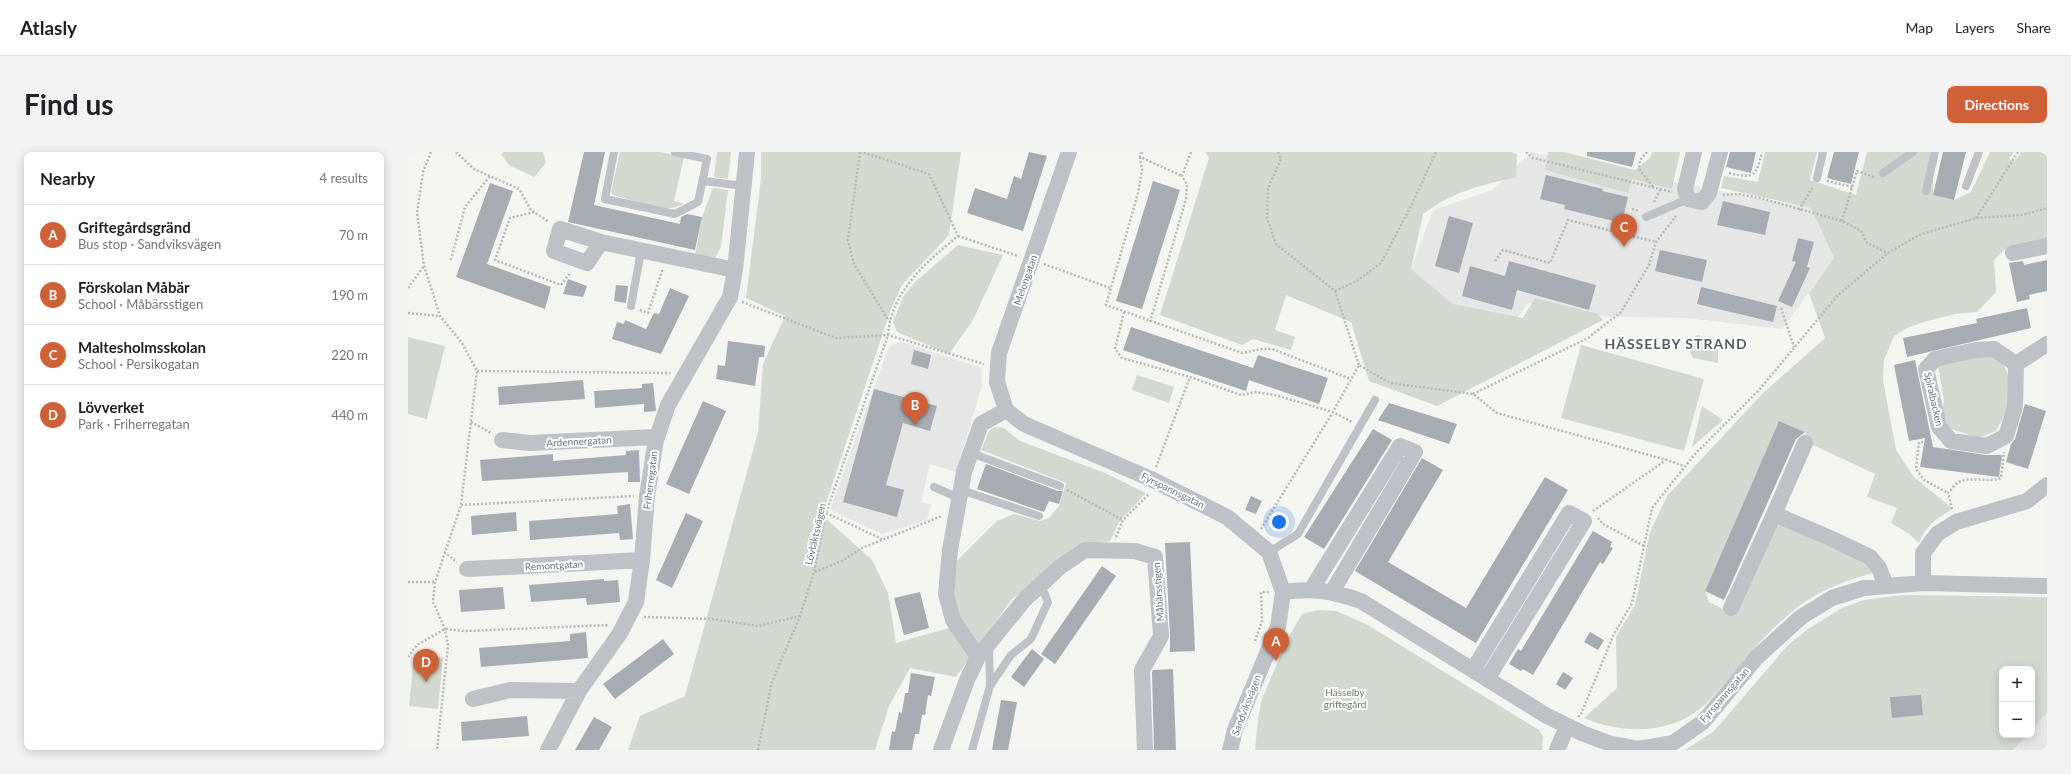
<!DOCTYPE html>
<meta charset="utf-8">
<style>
:root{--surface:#fff;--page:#f2f2f2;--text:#202124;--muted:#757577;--line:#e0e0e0;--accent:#ce6137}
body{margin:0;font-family:Lato,sans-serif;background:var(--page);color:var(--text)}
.controls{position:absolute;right:12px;bottom:12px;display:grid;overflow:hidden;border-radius:8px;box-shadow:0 2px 10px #0003}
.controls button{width:36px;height:36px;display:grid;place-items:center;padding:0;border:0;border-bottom:1px solid var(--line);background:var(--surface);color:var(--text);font:20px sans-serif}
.you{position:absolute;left:871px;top:370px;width:14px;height:14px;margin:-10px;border:3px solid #fff;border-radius:50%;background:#1a73e8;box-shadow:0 0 0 6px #1a73e833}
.badge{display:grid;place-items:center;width:26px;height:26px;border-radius:50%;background:var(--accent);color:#fff;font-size:13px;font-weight:700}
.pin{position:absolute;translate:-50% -33px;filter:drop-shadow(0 1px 2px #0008)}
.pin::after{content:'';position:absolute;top:21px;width:14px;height:12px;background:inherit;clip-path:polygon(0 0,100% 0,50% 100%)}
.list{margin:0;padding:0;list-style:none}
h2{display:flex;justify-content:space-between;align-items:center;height:52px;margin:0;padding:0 16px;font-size:17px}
h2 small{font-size:13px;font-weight:400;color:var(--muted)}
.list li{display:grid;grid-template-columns:26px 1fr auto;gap:12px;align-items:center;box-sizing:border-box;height:60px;padding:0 16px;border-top:1px solid var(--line)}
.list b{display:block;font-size:15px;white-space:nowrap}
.list p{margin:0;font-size:13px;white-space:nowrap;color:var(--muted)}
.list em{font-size:13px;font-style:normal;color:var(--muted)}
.map{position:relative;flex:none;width:1639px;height:598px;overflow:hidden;border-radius:8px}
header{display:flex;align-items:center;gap:24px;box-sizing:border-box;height:56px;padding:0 20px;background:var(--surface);border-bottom:1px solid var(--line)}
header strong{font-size:19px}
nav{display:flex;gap:22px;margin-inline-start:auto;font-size:14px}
.intro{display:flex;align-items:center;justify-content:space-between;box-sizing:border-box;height:96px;padding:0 24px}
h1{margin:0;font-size:28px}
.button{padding:10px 18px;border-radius:8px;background:var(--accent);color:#fff;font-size:14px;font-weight:700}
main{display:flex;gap:24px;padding:0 24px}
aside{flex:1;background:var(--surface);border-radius:8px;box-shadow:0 2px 10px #0003}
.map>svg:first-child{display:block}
.built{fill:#e5e6e5}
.green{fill:#d3d9d1}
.building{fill:#a6acb1}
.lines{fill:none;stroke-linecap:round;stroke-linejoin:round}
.path{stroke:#b6b9bb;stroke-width:2.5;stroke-dasharray:2 2;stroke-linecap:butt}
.service{stroke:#bec1c5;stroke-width:8}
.minor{stroke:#bec1c5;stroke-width:16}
.labels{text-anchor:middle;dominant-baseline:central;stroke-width:4;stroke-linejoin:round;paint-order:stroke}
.street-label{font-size:10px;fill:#67737f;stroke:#fff}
.park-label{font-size:10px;fill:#687765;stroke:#fff}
.district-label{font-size:14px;font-weight:bold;letter-spacing:1px;fill:#545d65;stroke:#fff}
</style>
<header>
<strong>Atlasly</strong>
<nav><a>Map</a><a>Layers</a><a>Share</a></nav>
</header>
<div class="intro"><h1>Find us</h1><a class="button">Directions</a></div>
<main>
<aside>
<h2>Nearby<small>4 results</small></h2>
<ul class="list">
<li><span class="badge">A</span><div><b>Griftegårdsgränd</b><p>Bus stop · Sandviksvägen</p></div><em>70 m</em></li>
<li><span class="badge">B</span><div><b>Förskolan Måbär</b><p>School · Måbärsstigen</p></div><em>190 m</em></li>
<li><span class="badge">C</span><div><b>Maltesholmsskolan</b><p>School · Persikogatan</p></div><em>220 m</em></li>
<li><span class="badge">D</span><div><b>Lövverket</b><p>Park · Friherregatan</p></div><em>440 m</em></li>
</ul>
</aside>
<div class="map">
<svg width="1639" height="598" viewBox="0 0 1639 598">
<rect width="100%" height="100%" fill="#f4f4f1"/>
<path class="built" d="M1123 0 1264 30 1403 56 1426 106 1374 177 1279 166 1187 164 1120 151 1097 184 984 167 1025 58 1085 38Z
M494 190 573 216 574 234 548 320 522 312 513 350 523 353 519 368 474 382 422 358 481 194Z
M1639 561V598H1605L1619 583H1624V577Z"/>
<path class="green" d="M95 0H135L138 11 126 25 101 13 93 2Z
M212 0H252L276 5 266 49 276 52C259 63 224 48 205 43L203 40Z
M309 0H323L320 27 306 25Z
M353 0H553L541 83 494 133 482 160 414 363 464 408 480 441 488 491 541 476 549 409 589 369 606 362 632 369 641 366 651 354 658 331 573 298 581 279 587 275 596 276 612 289 697 321 738 341 711 370 702 389 675 393 604 447 548 525 502 516 481 554 467 598H220L232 564 277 544 350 280 355 212 377 164 338 146 353 27Z
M797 0H1103L1109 2 1108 25C1071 34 1046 39 1015 62L1003 117 1045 152 1115 166 1127 146 1190 162 1195 168 1029 254 961 229 943 170 878 143 867 178 887 185 883 198 845 187 834 193 752 163 801 6Z
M1140 0H1156L1227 18 1242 6 1244 0H1272L1264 37 1224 27 1220 41 1137 18Z
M1357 0H1409L1402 28 1448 43 1459 0H1525V43L1546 48 1563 40 1582 0H1606L1601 7 1607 9 1613 0H1639V91L1617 96 1596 98 1586 108 1588 140 1569 160 1547 162 1512 171 1499 176 1486 184 1476 208 1475 228 1488 298 1506 325 1545 357C1527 368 1519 372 1511 391L1500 381 1483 371 1489 356 1459 345 1467 322 1403 292 1397 280 1371 269 1297 439 1301 450 1325 462 1369 370 1458 405 1465 421C1433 430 1404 441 1379 464 1355 484 1335 510 1315 533 1308 540 1302 549 1294 555 1261 583 1214 582 1176 566L1209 536 1208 485 1227 453 1242 380 1259 344 1355 241 1417 186 1401 141 1426 106 1403 56 1313 36 1316 24 1350 30Z
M305 36 320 38 313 95 306 108 287 104 294 65Z
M550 93 595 103 565 168 541 202 489 180 485 170 495 145 506 131Z
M1290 183 1310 192V211L1285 206 1277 190Z
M0 185 37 194 19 267 0 262Z
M1173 193 1296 227 1276 299 1153 266Z
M1586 202 1594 208 1600 223 1599 258 1588 279 1571 286 1540 276 1534 258 1536 248 1530 214Z
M729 223 766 235 761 251 724 238Z
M1294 254 1315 268 1284 295Z
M1493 443 1639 445V561L1624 577V517H1594V583H1619L1605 598H1277L1306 579 1380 493 1400 477 1434 456 1456 448Z
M910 458 928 459 958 472 1131 578 1135 585 1134 598H847L850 567 854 547 879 488 894 462Z
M6 503 35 506 30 557 1 554Z"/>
<path class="building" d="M176 0H197L186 53 272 72 273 65 279 62 294 65 287 98 160 70Z
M621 0 639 4 615 79 559 61 567 36 599 47 606 24 613 27Z
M1179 0H1228L1224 15 1179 4Z
M1322 0H1348L1343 21 1318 15Z
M1426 0H1451L1443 32 1419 26Z
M1535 0H1558L1546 48 1525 43Z
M1138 23 1195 37 1194 39 1220 45 1214 71 1156 57 1157 53 1132 47Z
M745 29 772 38 734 157 708 149Z
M82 31 105 39 79 112 143 135 137 157 48 125Z
M1315 49 1362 60 1357 83 1309 73Z
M1041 64 1065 71 1051 121 1027 114Z
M1390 86 1406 90 1399 115 1402 116 1384 155 1370 149 1388 110 1384 109Z
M1252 98 1299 108 1294 130 1247 119Z
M1639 108V139L1621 143 1622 147 1609 150 1601 111 1615 109 1616 113Z
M1101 109 1188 133 1181 158 1109 138 1104 158 1054 144 1062 114 1097 124Z
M160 127 179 134 175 145 155 142Z
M208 133 220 134 218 151 206 149Z
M1293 135 1369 154 1365 170 1289 152Z
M262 136 281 144 253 202 204 187 209 170 216 172 217 168 238 177 246 161 251 162Z
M1619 156 1623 176 1499 205 1495 186 1569 171 1568 167Z
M723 175 845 216 850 203 920 226 911 252 841 228 838 239 715 198Z
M320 189 357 194 356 205H351L347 234 308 227 310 213 317 214Z
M506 198 523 203 520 217 503 212Z
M1507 208 1525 295 1578 303H1594L1591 325 1512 315 1517 286 1501 289 1486 213Z
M175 228 177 247 91 253 90 235Z
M245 231 248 259 236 260V252L187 256 186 239 234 236V232Z
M466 237 529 254 522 279 495 271 478 333 496 338 489 365 435 350Z
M295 249 318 259 281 342 258 332Z
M981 251 1049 272 1041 292 970 268Z
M1617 252 1638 259 1620 317 1598 310 1603 292 1607 287Z
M1371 269 1397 280 1388 287 1316 448 1297 439Z
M965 277 984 288 916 397 896 385Z
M231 298 232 330H220V320L74 329 72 308 145 302V309L218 303V299Z
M1014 306 1035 318 980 410 1058 456 1137 325 1160 338 1068 491 947 419Z
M578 312 650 339H655L651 352 641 349 636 360 569 337Z
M843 344 854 349 848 362 837 358Z
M222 352 225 387 212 388 211 381 122 388 121 369 210 362 209 354Z
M108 360 109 379 64 383 63 364Z
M278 361 295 369 264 436 248 428Z
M1185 379 1204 390 1202 395 1205 396 1195 412 1192 410 1125 523 1115 517 1113 519 1101 512 1110 497 1113 499Z
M782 390 787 499 762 500V483L757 391Z
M694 414 708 424 647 512 633 502Z
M196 427V429L210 428 212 450 179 453 178 446 123 450 121 433Z
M95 435 97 457 53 460 51 438Z
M512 440 521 476 496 483 486 446Z
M178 480 180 506 73 515 71 496 162 489V482Z
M1182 480 1196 488 1190 498 1176 490Z
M255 487 266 502 207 547 195 532Z
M624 497 636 507 616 535 603 525Z
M765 517 768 598H746L744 520 745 518Z
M1155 520 1165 526 1157 538 1148 532Z
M503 521 527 525 523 544 520 543 517 563H514L511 582H507L504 598H481L484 579 487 580 491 560 494 561 497 541H500Z
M1513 543 1515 563 1484 566 1482 545Z
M593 548 609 550 600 598H584Z
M119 564 121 584 54 589 53 570Z
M186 565 204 575 191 598H167Z"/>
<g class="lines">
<path class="path" d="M23 0 15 20 9 61 16 114 32 164 54 191 69 219 53 353 27 430 25 450 37 477 40 493 29 598
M48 0 66 17 111 37 123 58 141 70
M452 0 440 88 446 112 481 169
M734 0 732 5 774 24
M870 0 873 7 860 36 859 66 868 92 927 139 951 213
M1118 0 1125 6 1264 40
M1239 0 1232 8 1231 17 1246 36
M732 5 734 18 730 41 698 153 834 201C845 199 853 196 864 197L943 227
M1321 21C1347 27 1348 24 1354 0
M1419 29 1445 35
M1315 43 1331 42 1352 46 1434 69 1453 79 1459 91 1480 101
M1246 50 1252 38
M1224 57 1231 59
M1391 58 1405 34
M126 60 102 66 87 108 153 133 163 120
M1568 66 1610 0
M1434 69 1449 19 1466 25
M550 84 610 104
M43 108 57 55 82 24
M1087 109 1095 98 1142 111 1160 68 1248 90
M636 112 702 136
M0 136 16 114
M927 139 949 129 973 111 1003 54 1028 0
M334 150 428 186 480 183 576 212
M1373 156 1386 195
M232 158 240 161 255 116
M716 160 707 197 714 206 782 225 833 243 848 240 867 243 925 260 944 270
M0 161 31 164
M742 170 778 47 779 33 774 24 783 0
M69 219 262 221
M1065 242 1180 186 1213 160 1241 113 1248 90 1268 64
M63 270 83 281
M1515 290H1511L1508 317 1516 328 1540 341
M748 315 782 225
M659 338 715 368
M53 353 226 344
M1544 357 1540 341C1543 338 1547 332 1551 330 1564 324 1580 331 1593 326L1596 300
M1185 359 1258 308
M418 361 474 387
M1190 366 1195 372 1236 394
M853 377 925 260 951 213 982 231 1065 242 1089 261 1259 308 1276 314
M708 385 715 368 741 342
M36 400 49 410
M407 420 434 409 454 396 534 364
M0 430H27
M236 465 304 467 350 474 392 464
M847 489 854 469 853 440H861
M0 505 9 493 37 477 57 479 201 473
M1170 565 1173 562 1206 482 1224 451 1244 356 1287 302 1351 238 1430 143 1480 101 1511 83 1568 66 1614 63 1639 56
M350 598 364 530 392 464 406 420 418 361 480 183C483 140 518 110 550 84L521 22 454 0"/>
<path class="service" d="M206 0 197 47 267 62 290 50 299 7 267 0
M1475 21 1505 0
M1409 26 1415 0
M296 29 336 34
M1558 34 1571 0
M1518 39 1527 0
M1238 65 1280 47
M223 154 233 99
M563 301 652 334
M526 335 551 346
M553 338 631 364
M861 400 890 382 967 248
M581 493 582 534
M564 598 582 534 603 503 623 487 640 450 633 433"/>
<path class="minor" d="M1286 0 1277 37 1280 47 1294 50 1301 41 1312 0
M193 90 179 111 146 99 152 77 193 90 327 118
M1605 101 1639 94
M1586 197 1608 212 1607 255 1598 284 1579 294 1543 289 1531 275 1518 217 1527 207 1568 198Z
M1608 212 1639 192
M598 258 616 272 743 327 819 365 861 400 875 440 870 475 827 578 822 598
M598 258 589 230 591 201 661 0
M94 288 122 291 248 285
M1366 362 1397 291
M59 417 234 408
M1515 431V401L1529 382 1548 370 1619 349 1639 333
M903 438 992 294 1007 300 924 440
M875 440C906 436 924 439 953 449L1139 564 1176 582 1203 592 1231 597 1265 591 1295 570 1349 505 1393 465 1424 446 1456 436 1515 431 1639 434
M1323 456 1366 362 1422 386 1462 405 1471 416 1478 434
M570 505 616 448 652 415 677 398 727 399 747 405 753 484 734 518 737 598
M1065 518 1161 361 1176 369 1079 527
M65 547 102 538 171 539
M140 598 171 539 212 481 228 450 234 408 239 344 248 288 260 253 322 145 327 118 339 0
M533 598 559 528 570 505 545 468 538 442 542 398 556 320 573 272 598 258
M1149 598 1159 575"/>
</g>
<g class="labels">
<g class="street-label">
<text transform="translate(617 128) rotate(-71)">Melongatan</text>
<text transform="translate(1526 247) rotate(77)">Spiralbacken</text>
<text transform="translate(171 289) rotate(-3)">Ardennergatan</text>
<text transform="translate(242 328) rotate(-83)">Friherregatan</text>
<text transform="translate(765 338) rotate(26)">Fyrspannsgatan</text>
<text transform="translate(407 382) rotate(-77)">Lövtäktsvägen</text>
<text transform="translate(146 413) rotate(-3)">Remontgatan</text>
<text transform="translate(750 440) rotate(-94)">Måbärsstigen</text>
<text transform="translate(1316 543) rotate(-49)">Fyrspannsgatan</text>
<text transform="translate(838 553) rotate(-69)">Sandviksvägen</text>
</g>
<g class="park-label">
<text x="937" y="540">Hässelby<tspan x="937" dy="12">griftegård</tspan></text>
</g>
<g class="district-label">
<text x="1268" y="191">HÄSSELBY STRAND</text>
</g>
</g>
</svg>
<div class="controls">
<button>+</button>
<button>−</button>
</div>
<div class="you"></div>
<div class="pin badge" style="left:868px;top:509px">A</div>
<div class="pin badge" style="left:507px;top:273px">B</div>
<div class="pin badge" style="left:1216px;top:95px">C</div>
<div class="pin badge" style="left:18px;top:530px">D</div>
</div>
</main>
